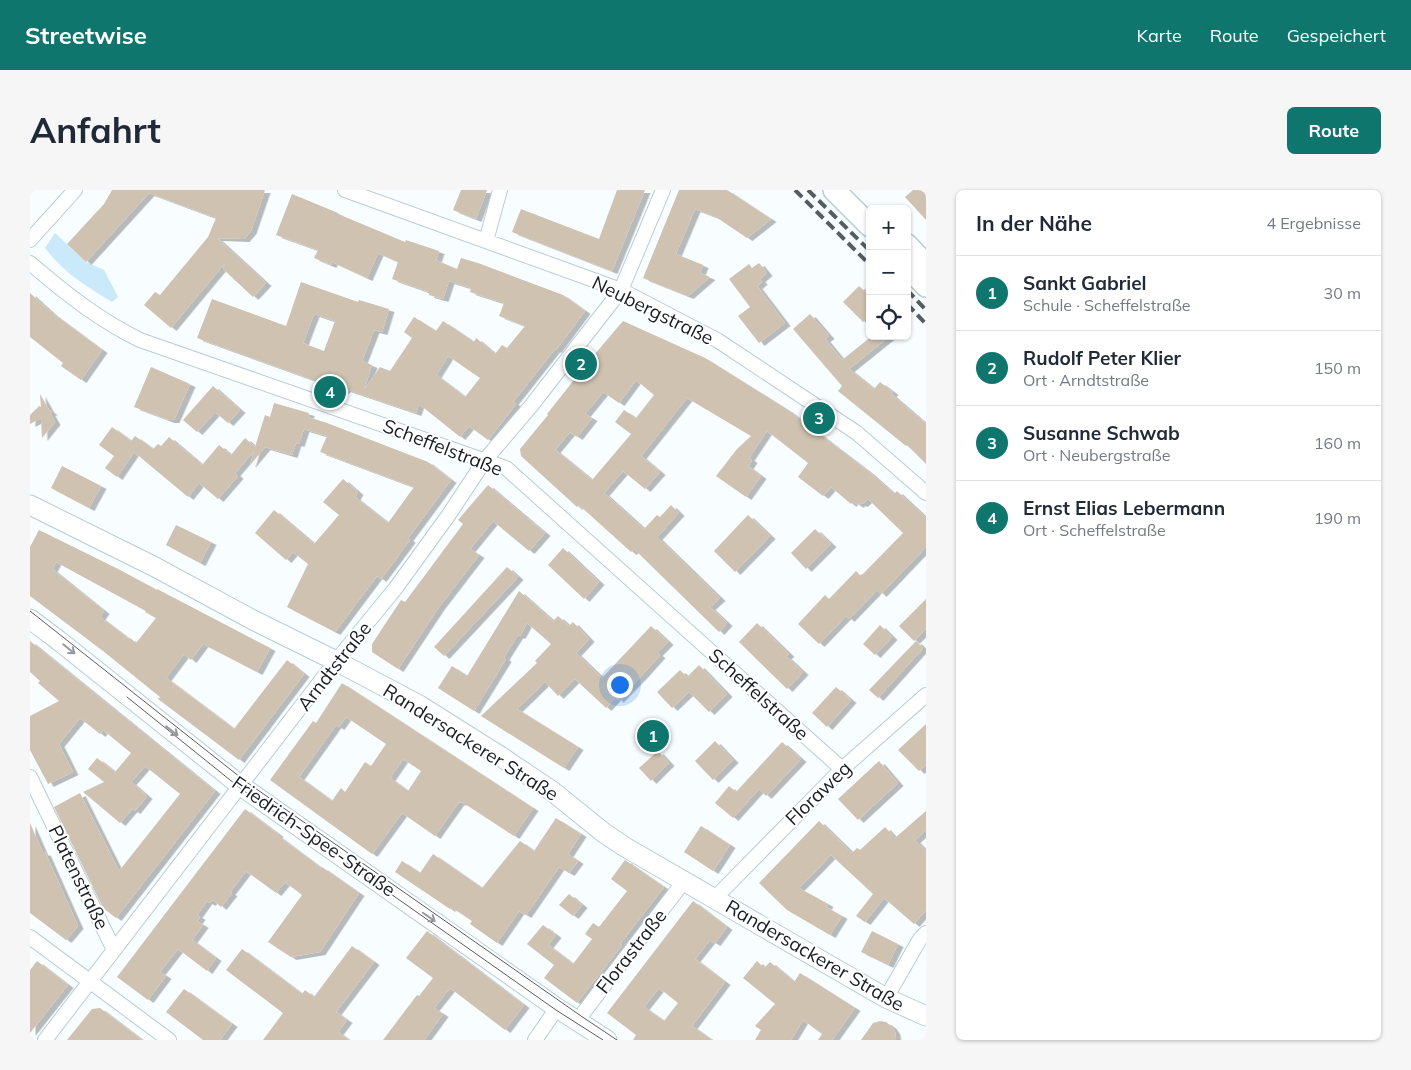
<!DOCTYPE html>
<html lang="de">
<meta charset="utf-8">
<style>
:root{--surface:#fff;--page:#f6f6f7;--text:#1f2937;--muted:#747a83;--line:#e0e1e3;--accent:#0f766e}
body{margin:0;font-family:Mulish,sans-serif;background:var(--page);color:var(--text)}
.controls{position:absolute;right:15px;top:15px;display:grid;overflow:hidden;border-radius:8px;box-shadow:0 1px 4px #0004}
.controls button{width:45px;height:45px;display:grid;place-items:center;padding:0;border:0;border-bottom:1px solid var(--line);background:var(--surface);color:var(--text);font:25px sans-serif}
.you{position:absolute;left:589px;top:494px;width:18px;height:18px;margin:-12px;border:4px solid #fff;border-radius:50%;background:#1a73e8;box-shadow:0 0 0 8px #1a73e833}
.badge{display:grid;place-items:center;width:32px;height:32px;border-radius:50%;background:var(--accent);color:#fff;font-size:16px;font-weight:700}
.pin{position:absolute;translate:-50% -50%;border:2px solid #fff;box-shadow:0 1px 5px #0006}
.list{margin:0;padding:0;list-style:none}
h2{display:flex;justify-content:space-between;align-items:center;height:65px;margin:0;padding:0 20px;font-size:21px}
h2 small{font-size:16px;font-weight:400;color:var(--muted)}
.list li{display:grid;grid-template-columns:32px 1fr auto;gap:15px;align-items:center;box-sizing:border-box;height:75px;padding:0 20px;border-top:1px solid var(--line)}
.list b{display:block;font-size:19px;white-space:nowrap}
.list p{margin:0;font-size:16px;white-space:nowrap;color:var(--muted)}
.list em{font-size:16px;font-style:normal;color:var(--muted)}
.icon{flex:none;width:28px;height:28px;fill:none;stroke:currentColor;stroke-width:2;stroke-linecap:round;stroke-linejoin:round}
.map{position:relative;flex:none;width:896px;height:850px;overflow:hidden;border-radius:8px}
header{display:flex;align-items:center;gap:30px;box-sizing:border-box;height:70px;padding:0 25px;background:var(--accent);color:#fff}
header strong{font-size:24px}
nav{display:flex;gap:28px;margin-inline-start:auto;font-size:18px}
.intro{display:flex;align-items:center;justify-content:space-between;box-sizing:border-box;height:120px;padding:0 30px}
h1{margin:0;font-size:35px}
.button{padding:12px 22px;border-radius:8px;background:var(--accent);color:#fff;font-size:18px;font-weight:700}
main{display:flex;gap:30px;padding:0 30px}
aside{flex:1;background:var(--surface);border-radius:8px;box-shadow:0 1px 4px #0004}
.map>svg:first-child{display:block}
.green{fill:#cae9fb}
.building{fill:#cfc2b0;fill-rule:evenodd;filter:url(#shadow)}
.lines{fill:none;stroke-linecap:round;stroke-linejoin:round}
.street-casing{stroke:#b7cdd9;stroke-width:16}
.secondary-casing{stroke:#b7cdd9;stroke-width:21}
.primary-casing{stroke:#b7cdd9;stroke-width:24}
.street{stroke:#fff;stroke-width:14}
.secondary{stroke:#fff;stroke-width:19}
.primary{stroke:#fff;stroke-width:21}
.tram{stroke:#565d62;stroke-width:1}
.rail{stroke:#565d62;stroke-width:4;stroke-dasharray:10 5;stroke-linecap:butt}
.oneway{stroke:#96999c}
.labels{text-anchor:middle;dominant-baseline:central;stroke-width:4;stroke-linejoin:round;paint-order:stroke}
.street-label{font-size:19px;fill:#151d22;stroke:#fff}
</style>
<header>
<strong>Streetwise</strong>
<nav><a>Karte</a><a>Route</a><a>Gespeichert</a></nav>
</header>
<div class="intro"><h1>Anfahrt</h1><a class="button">Route</a></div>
<main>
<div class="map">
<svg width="896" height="850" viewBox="0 0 896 850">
<defs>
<filter id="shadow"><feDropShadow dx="5.5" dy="3" stdDeviation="0" flood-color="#0004"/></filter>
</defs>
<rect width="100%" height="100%" fill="#f8fdff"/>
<path class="green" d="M25 43 56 72 74 80 88 107 82 112C55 95 35 84 15 58Z"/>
<path class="building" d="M82 0H235L221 41 214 49 187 48 236 93 223 107 193 79 195 73 141 138 114 115 125 102 130 105 178 47 186 28 119 3 56 72 37 54 74 14Z
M431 0H457L446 29 423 20Z
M587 0H615L582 81 482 42 491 19 569 49Z
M649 0H697L741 29 717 48 686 27 665 19 646 64 673 75 670 83 680 87 658 106 613 88Z
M883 0H896V30L875 7Z
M262 4 308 23V24L375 52 376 50 409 61 406 70 427 79 431 68 448 73 533 105 555 121 526 160 525 159 483 212 486 214 458 250 439 236 430 247 389 214 386 223 315 199 314 201 167 148 182 109 256 136 271 92 328 112 329 110 359 119 352 142 344 140 332 171 342 175 334 200 350 177 360 181 382 148 374 142 384 127 406 141 413 131 444 152 446 148 465 164 472 155 477 158 495 136 469 126 474 113 440 102 441 98 419 91 413 109 399 105V102L362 89 368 72 348 63 337 88 302 72 301 75 284 68 288 60 246 45ZM284 124 305 131 294 161 273 153ZM418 166 450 188 435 207 406 185Z
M729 73 737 83 730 89 732 92 727 96 755 133 729 153 708 126 720 117 699 89 719 74 722 78Z
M829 96 840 106V125L833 132 813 112Z
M0 103 22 123 72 160 51 190 31 176 33 173 0 147Z
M780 124 799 146 795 149 812 170 842 146H860L819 179 844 199 850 192 863 202 861 204 896 234V274L877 255 876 256 808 201 812 196 763 139Z
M593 131 675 168 758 220 838 281 864 304 867 301 896 328V357L851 404 847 400 819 429 816 426 789 454 768 434 795 405 799 409 826 381 831 386 873 343 838 309 832 314 830 313 828 315 823 311 821 314 801 297 793 306 768 287 778 273 737 241 719 268 722 270 718 276 731 286 716 307 686 286 707 259 721 246 657 208 611 266 630 282 615 299 593 281 574 303 614 339 627 325 630 327 641 315 649 323 627 347 690 408 680 417 697 433 689 442 604 359 601 362 549 315 547 317 491 266 490 259 518 225 517 224 559 171ZM606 190 624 205 606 228 594 220 585 232 601 244 562 290 525 260 540 242 547 247 562 228 555 224 573 202 589 213Z
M121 177 160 194 144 230H139L104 217Z
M183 196 210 220 198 233 185 222 167 242 153 230Z
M10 204 19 220 22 222 20 223 25 232 12 248 11 228 0 234V225L9 216 11 217Z
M244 213 279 223 278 227 297 233 398 272 421 290 378 348 380 350 351 389 347 386 305 442 257 417 278 374 263 362 256 370 225 343 244 320 284 354 309 325 293 312 313 289 328 302 325 307 358 333 384 297 290 262 297 246 274 239 269 254 266 253 262 265 235 257 220 275 224 261 205 283 208 286 188 309 169 293 158 307 104 262 87 287 75 278 84 266 69 255 82 237 101 251 105 246 123 259 128 254 131 256 139 247 172 275 189 255 201 265 215 248 225 257 235 225 240 227Z
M32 276 71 296 59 318 21 298Z
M458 295 515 343 499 361 463 331 440 359 449 365 409 417 368 479 342 462V454L371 410 375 412 433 334 428 330Z
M718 325 740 346 705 382 684 361Z
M146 335 181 352 170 373 136 355Z
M785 339 801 354 776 379 761 363Z
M9 340 88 379 127 400V399L240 458 227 482 173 454 161 470 154 464 136 488 204 539 257 470 274 484 209 570 128 509 130 507 73 461 0 406V357ZM26 372 116 421 115 422 126 428 106 453 100 448 99 449 70 427 74 421 22 379Z
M533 358 569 392 554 409 518 375Z
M477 377 488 387 414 466 404 457Z
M489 401 523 431 528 426 539 436 543 432 559 449 546 463 572 488 621 436 638 452 627 463 630 465 614 483 588 510 586 507 576 518 545 489 528 506 515 492 487 519 548 557 534 578 451 526 507 473 505 471 521 454 497 433 490 446 488 445 474 467 476 469 444 521 408 498 422 476 437 486Z
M896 409V439L884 451 869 436Z
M727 433 759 464 756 466 773 482 757 499 709 452Z
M850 435 862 447 845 465 833 454Z
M0 451 185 601 86 728 73 718 24 617 50 603 89 681 150 604 115 576 101 592 117 606 105 621 102 619 90 633 53 602 74 592 58 579 67 568 85 582 101 563 73 540 70 544 50 528 29 554 43 582 18 594 0 560V526L29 511 8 493 10 491 0 482Z
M886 451 893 458 848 508 839 500Z
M669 475 697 504 679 522 659 502 642 518 627 502 650 480 657 487Z
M312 493 503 618 484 646 432 612 431 613 429 612 405 646 372 623 342 664 240 590 283 531 286 533ZM316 527 356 554 341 576 335 572 315 602 311 598 302 611 269 587 306 535 309 537ZM373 569 391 581 378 601 360 588Z
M806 497 821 510 797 537 782 523Z
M896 534V575L889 581 868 560Z
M685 551 703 570 683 590 665 571Z
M752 552 771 569 736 606 729 599 703 628 685 613 699 596 706 602Z
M628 561 639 573 621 591 609 578Z
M849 571 868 593 828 630 808 609Z
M215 619 248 644 247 645 291 678 292 677 329 703 290 762 261 767 238 752 272 705 255 692 246 703 216 681 200 702 202 703 191 717 183 710 180 713 177 711 167 725 170 727 167 731 173 735 162 750 186 768 177 781 148 759 130 782 136 786 118 810 87 787Z
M896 621V640L885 650 896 661V720L884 734 854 708 835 732 826 726 843 704 801 665 769 698 798 714 796 717 812 726 800 745 757 720 729 693 789 631 822 663 827 658 830 660 855 637 865 648Z
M526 628 551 644 538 664 548 671 539 683 529 677 496 725 489 721 467 753 440 734 442 731 421 717 420 719 365 682 372 671 390 683 403 664 452 698 490 651 504 661Z
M0 633 13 663 15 662 48 736 36 750 0 723Z
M671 636 700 655 683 681 654 662Z
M595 670 634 697 590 754 592 755 547 813 514 788 524 775 497 754 513 735 526 745 518 755 543 774 562 749 555 744 563 733 569 737 597 701 581 689Z
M539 704 552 715 543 726 529 715Z
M663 711 697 737 685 753 680 750 665 769 695 792 662 836 682 850H603L606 845 577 823ZM629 798 648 813 634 831 614 817Z
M397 741 494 815 475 840 420 798 404 818 413 824 394 850H353L387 805 389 806 403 788 376 768Z
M842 741 868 754 858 775 831 762Z
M322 756 344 772 306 822 317 830 308 842 319 850H233L253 823 196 780 212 759 272 804 275 800 284 807Z
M7 771 38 795 0 843V780Z
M727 771 734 778 740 772 764 792 770 783 825 818 802 850H788L792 844 773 830 761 850H725L731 840 725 836 745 814 713 788Z
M154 799 202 834 190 850H173L136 822Z
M70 818 112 850H37L62 819Z
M850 831 856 832 861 836 865 842 866 850H831L843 833Z"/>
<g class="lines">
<defs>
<path id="street" d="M315 0 591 100 687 150 827 243 896 303
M0 50 45 0
M456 51 470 0
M0 73C35 103 69 130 110 150L476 278 812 579
M0 587 84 760
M685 708 812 579 896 505
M0 747 139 850
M856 808 890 749 896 743
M547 831 655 690
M15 850 306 471 365 399 418 326 455 270 501 216 591 100 633 0
M505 850 527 818"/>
<path id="secondary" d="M0 315 125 377 223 430 306 471 389 515 470 566 522 601 574 643 595 657 856 808 896 826
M0 429 28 450 211 596 527 818 577 850"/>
<path id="primary" d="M804 0 840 36
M877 55 896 75
M877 76 896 96"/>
</defs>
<use href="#street" class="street-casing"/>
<use href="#secondary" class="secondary-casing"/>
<use href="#primary" class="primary-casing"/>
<use href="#street" class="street"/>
<use href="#secondary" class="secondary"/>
<use href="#primary" class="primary"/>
<path class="tram" d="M0 421 215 591 551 826 587 850
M97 507 210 598 526 820 573 850"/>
<path class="rail" d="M765 0 840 75
M778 0 840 61
M877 100 896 120
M877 114 896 134"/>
</g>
<defs><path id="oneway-shaft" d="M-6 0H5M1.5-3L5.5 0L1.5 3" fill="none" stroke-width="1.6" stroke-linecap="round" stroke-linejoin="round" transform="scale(1.25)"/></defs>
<g class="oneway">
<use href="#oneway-shaft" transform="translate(39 459) rotate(39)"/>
<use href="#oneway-shaft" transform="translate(142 541) rotate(38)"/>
<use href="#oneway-shaft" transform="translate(399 727) rotate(35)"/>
</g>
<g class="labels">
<g class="street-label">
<text transform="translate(623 120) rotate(26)">Neubergstraße</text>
<text transform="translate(413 257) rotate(21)">Scheffelstraße</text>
<text transform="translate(304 476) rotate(-52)">Arndtstraße</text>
<text transform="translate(729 504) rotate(42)">Scheffelstraße</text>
<text transform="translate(441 552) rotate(32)">Randersackerer Straße</text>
<text transform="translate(788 603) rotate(-44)">Floraweg</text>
<text transform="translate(284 646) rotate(35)">Friedrich-Spee-Straße</text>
<text transform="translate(49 687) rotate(64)">Platenstraße</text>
<text transform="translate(601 761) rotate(-52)">Florastraße</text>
<text transform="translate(785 765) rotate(30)">Randersackerer Straße</text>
</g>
</g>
</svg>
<div class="controls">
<button>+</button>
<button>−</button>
<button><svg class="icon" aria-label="locate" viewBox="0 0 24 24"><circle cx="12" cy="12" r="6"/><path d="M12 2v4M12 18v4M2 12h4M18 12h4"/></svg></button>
</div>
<div class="you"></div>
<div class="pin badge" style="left:623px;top:546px">1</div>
<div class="pin badge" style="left:551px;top:174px">2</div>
<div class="pin badge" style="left:789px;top:228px">3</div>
<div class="pin badge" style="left:300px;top:202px">4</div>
</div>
<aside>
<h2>In der Nähe<small>4 Ergebnisse</small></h2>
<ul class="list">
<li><span class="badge">1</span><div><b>Sankt Gabriel</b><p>Schule · Scheffelstraße</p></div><em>30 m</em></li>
<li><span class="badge">2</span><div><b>Rudolf Peter Klier</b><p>Ort · Arndtstraße</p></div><em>150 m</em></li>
<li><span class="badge">3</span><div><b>Susanne Schwab</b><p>Ort · Neubergstraße</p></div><em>160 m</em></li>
<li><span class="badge">4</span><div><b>Ernst Elias Lebermann</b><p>Ort · Scheffelstraße</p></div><em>190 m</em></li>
</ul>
</aside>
</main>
